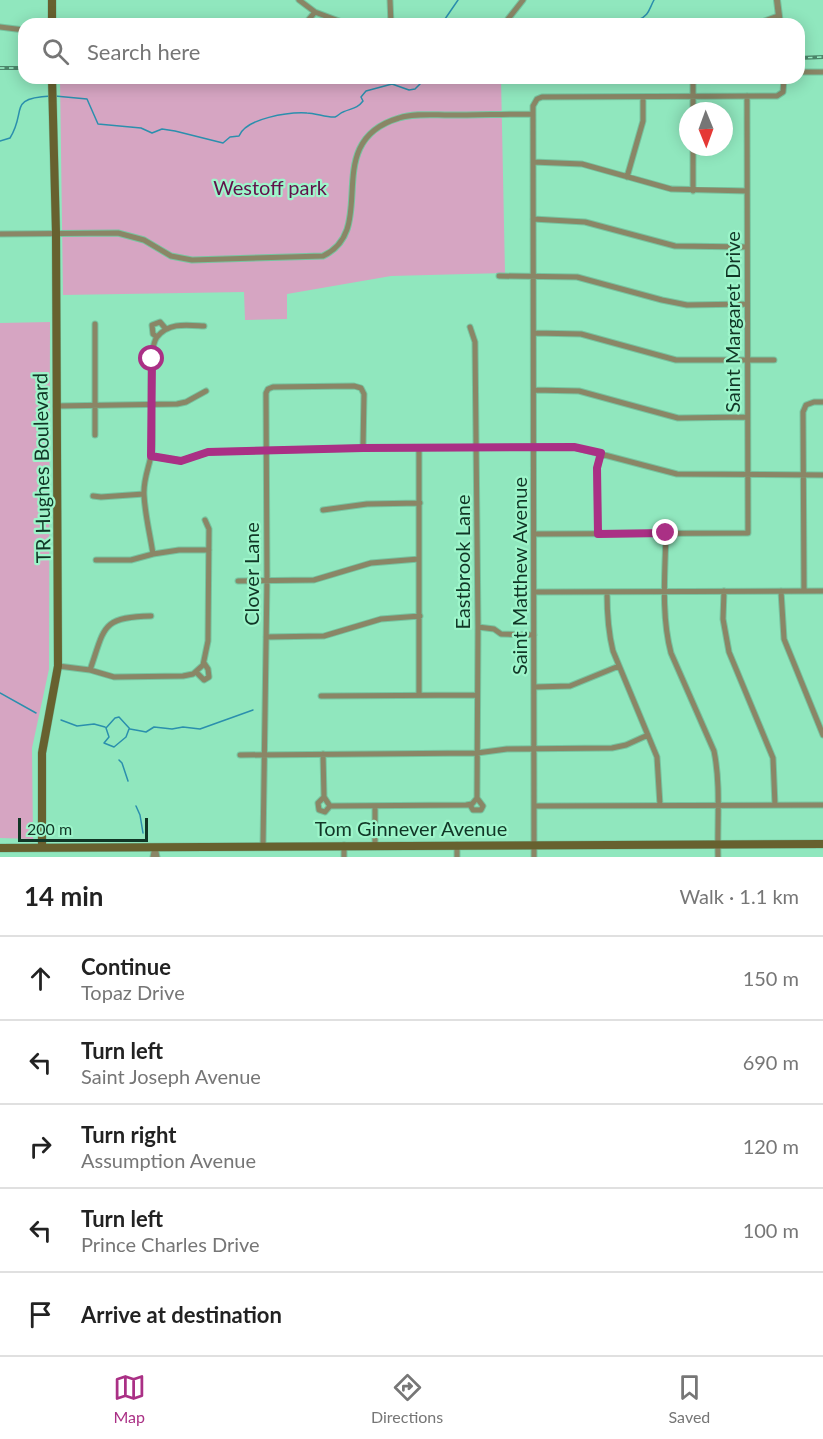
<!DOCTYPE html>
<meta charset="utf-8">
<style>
:root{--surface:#fff;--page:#f2f2f2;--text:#222;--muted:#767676;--line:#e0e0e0;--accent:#aa3085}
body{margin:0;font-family:Lato,sans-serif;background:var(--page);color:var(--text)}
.compass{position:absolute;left:679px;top:102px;width:54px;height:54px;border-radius:50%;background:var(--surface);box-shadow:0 3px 15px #0003;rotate:179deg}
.scale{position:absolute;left:18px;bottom:15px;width:130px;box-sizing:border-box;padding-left:6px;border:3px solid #113626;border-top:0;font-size:16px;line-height:21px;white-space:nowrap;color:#113626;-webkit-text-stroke:4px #9df5ca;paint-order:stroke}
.stop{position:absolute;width:18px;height:18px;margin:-14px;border:4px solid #aa3085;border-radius:50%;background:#fff}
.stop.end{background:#aa3085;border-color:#fff;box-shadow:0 2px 6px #0008}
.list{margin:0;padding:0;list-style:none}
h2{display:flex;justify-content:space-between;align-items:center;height:78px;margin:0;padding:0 24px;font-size:26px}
h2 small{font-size:20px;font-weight:400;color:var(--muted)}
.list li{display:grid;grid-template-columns:39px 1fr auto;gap:18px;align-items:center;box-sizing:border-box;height:84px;padding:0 24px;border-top:2px solid var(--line)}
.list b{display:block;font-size:22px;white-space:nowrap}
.list p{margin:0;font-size:20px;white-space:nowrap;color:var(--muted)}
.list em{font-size:20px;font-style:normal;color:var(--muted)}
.icon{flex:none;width:33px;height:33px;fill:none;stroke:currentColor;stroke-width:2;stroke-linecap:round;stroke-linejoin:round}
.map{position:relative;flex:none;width:823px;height:857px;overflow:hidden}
.search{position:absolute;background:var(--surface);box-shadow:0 3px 15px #0003;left:18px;right:18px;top:18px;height:66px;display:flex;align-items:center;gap:15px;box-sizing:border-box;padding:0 21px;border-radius:18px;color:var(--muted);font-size:22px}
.sheet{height:498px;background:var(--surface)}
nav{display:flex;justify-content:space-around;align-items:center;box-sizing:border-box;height:84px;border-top:2px solid var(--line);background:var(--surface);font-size:16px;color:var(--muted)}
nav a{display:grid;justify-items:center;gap:3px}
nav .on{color:var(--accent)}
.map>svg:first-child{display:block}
.green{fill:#d6a5c2}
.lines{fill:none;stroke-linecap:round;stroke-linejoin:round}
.stream{stroke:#2b8fad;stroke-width:1.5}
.minor-casing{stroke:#77c4a0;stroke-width:7}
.tertiary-casing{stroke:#77c4a0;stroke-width:8}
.secondary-casing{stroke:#77c4a0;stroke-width:9}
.minor{stroke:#8a8666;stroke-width:5}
.tertiary{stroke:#8a8666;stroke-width:6}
.secondary{stroke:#67612f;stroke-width:8}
.rail-casing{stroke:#4c886c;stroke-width:4}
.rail{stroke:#9df5ca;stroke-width:1.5;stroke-dasharray:4.5;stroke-linecap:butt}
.route{stroke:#aa3085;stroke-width:8}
.labels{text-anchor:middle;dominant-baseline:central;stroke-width:4.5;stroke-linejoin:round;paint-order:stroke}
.park-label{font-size:20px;fill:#62114b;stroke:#9df5ca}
.street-label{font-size:20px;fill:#113626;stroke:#9df5ca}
</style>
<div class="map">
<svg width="823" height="857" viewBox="0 0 823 857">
<rect width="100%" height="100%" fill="#90e7be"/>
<path class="green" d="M60 78H501L505 273 391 276 287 294V319L245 320 244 292 63 295Z
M50 322 49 669 32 748 33 839 0 838V323Z"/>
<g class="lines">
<path class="stream" d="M445 19 458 0
M513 22 638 20C649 16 649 9 654 0
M55 96 87 99 98 124 141 128 152 133 162 129 175 131 223 143 230 137 239 136C246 118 289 112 307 113 315 113 328 118 335 117 338 116 340 113 343 112 352 108 357 109 363 101L361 97 366 91 392 84 409 90 415 89 426 78
M0 141 10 138C27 111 7 98 51 96
M0 693 36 713
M61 720 77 726 94 724 105 727
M106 728 115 718 119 717 130 729 141 731 146 732 154 727 172 729 183 727 200 729 253 710
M106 728 109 737 104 743 114 747 126 737 129 729
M119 760 122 763 128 781
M136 806 140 815 143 833"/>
<defs>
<path id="minor" d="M299 0 315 12 347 24
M390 0 391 24
M305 24 315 12
M508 24V19L523 0
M712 24 762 22 778 16
M0 27 24 30
M799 72H823
M693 78V111
M693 147V191
M533 162 582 164 671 189 747 191
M627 177 643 121V97
M533 219 585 222 675 246 747 247
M0 234 118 233 144 240 171 256 192 260 323 256C381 229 318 142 399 118 414 113 433 115 449 115 477 115 505 114 533 114
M499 276 577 277 662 300 687 305 747 304
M204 326C187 325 169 322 157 337 146 351 154 427 152 450 150 466 143 478 144 495 145 515 150 534 153 554L179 550H209
M534 333 581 334 676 360H774
M157 337 153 334 152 325 160 322 166 329
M534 390 579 391 678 418 747 417
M56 406 177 404 186 402 206 391
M95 435V324
M419 448V695
M151 456 181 461 208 452 363 448 574 447 677 474 823 475
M93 496 101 497 144 494
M323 510 367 504 420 503
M666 533C665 573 661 615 671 653L714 751C721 785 717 822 718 857
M534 534 748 533 747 96
M598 534 597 468 601 453
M96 560H131L153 554
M238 581 314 580 371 563 419 559
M724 591 723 619 729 652 773 758 775 805
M781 591 784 639 823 735
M804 591 803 412 806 405 814 402H823
M535 592 823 591
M607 592C607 613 608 631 613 651L657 757 660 805
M478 627 494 629 501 634 534 635
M266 637 324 636 381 619 420 616
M58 666 90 670 114 677 183 676 193 674 203 665 208 641 209 529 205 520
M90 670C105 627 101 617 151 616
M196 672 204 680 209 677 208 669 204 663
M535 687 570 686 619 666
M321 696 477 695
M323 754 324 797 330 806 466 805 472 804 477 798 478 627 475 342 470 327
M240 755 477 753 507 749 612 748 626 745 648 735
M324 797 318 803 319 810 325 812 330 806
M470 805 473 810H481L483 806 477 798
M375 806V845
M536 806 823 805
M344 845V857
M457 845V857
M263 846 267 580 266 393 268 389 273 387 354 386 361 388 364 394 363 448
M155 847 157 857
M153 857 155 847
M534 857 533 106 537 99 542 97 777 96 783 92 784 78"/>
<path id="tertiary" d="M777 0 780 24"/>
<path id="secondary" d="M52 0V24
M0 848 823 844
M42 848V753L58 666 56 233 52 78"/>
</defs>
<use href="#minor" class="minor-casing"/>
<use href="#tertiary" class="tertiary-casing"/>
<use href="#secondary" class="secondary-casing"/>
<use href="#minor" class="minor"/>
<use href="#tertiary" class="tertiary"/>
<use href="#secondary" class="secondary"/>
<defs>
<path id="rail" d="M799 58 823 57
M0 68H24"/>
</defs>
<use href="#rail" class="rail-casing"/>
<use href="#rail" class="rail"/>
</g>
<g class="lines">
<path class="route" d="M152 359 151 456 181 461 208 452 363 448 574 447 601 453 597 468 598 534 666 533"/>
</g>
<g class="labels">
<g class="park-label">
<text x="270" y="187">Westoff park</text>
</g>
<g class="street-label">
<text transform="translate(732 322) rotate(-90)">Saint Margaret Drive</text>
<text transform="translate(41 468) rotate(-91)">TR Hughes Boulevard</text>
<text transform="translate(462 562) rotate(-90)">Eastbrook Lane</text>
<text transform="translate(251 574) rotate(-90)">Clover Lane</text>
<text transform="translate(519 576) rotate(-90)">Saint Matthew Avenue</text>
<text x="411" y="828">Tom Ginnever Avenue</text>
</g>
</g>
</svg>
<svg class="compass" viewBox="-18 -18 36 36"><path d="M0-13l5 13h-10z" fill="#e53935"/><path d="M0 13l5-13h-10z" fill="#767676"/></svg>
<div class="scale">200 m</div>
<div class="stop" style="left:152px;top:359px"></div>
<div class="stop end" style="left:666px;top:533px"></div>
<div class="search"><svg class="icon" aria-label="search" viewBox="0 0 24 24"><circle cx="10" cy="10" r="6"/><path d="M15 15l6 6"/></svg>Search here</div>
</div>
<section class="sheet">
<h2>14 min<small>Walk · 1.1 km</small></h2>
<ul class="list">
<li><svg class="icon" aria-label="ahead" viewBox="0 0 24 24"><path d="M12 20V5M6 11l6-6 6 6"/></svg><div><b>Continue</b><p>Topaz Drive</p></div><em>150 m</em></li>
<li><svg class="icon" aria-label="left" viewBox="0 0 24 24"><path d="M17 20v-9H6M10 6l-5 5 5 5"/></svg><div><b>Turn left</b><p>Saint Joseph Avenue</p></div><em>690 m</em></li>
<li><svg class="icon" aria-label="right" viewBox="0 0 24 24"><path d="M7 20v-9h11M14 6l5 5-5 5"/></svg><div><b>Turn right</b><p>Assumption Avenue</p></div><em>120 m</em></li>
<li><svg class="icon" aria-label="left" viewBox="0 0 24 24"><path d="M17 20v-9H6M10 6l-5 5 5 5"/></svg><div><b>Turn left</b><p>Prince Charles Drive</p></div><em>100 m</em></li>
<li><svg class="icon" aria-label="arrive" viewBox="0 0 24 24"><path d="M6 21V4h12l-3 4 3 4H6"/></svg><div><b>Arrive at destination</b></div></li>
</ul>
</section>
<nav>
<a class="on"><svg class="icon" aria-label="map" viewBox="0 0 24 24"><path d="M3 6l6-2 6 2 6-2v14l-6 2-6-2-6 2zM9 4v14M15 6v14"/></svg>Map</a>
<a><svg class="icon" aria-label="directions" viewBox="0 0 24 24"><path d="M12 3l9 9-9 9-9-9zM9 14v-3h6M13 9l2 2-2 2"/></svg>Directions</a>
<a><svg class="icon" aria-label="saved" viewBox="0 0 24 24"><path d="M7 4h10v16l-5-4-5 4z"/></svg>Saved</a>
</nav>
